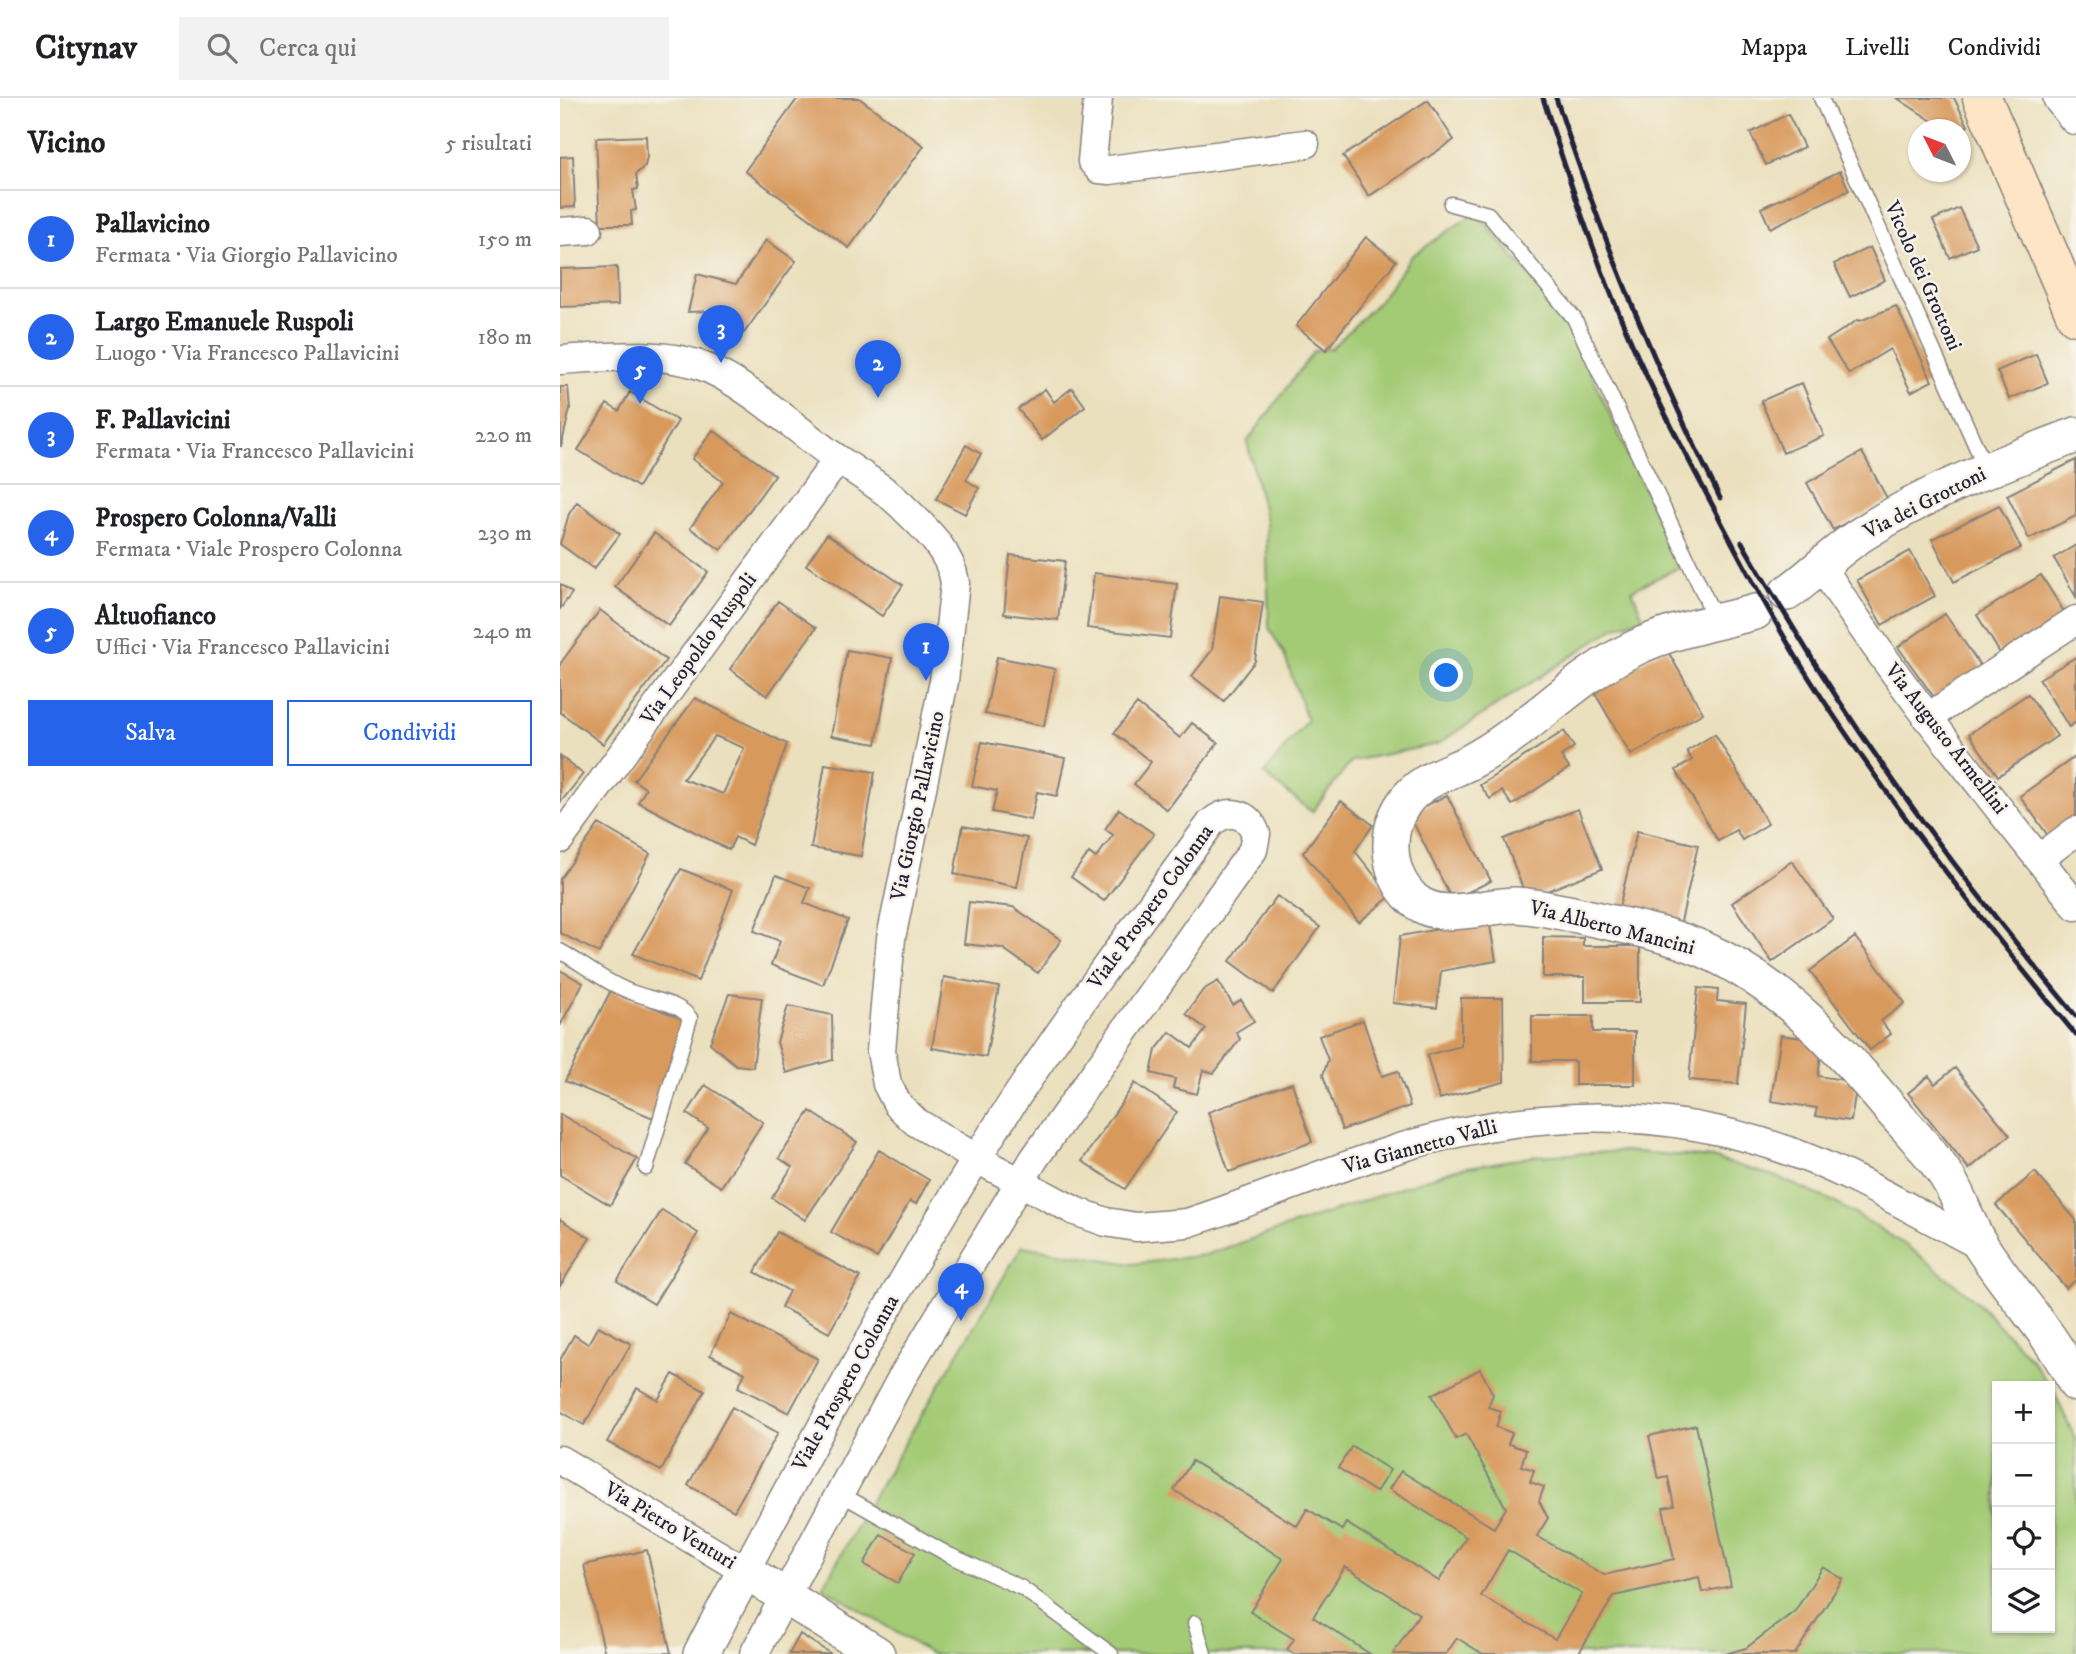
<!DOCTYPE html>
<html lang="it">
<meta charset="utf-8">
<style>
:root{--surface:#fff;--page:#f2f2f2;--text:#202124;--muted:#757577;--line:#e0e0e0;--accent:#2563eb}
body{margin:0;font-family:"IM FELL DW Pica",serif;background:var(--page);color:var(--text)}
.controls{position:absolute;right:21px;bottom:21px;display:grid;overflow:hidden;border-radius:0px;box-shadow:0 2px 5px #0004}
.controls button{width:63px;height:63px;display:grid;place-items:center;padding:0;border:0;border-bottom:2px solid var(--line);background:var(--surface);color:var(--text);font:35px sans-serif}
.compass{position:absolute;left:1348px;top:21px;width:63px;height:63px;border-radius:50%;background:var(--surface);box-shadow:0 2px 5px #0004;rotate:312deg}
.you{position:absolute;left:887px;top:578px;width:24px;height:24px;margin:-18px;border:5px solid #fff;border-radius:50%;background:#1a73e8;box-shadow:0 0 0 10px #1a73e833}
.badge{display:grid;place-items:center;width:46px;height:46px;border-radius:50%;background:var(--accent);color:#fff;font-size:23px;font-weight:700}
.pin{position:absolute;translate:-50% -58px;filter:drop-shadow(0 2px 4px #0008)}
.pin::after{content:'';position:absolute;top:37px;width:24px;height:21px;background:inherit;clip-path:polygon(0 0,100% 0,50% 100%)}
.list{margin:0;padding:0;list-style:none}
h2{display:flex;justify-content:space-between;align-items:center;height:91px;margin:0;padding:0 28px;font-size:30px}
h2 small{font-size:23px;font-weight:400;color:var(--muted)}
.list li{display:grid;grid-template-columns:46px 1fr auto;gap:21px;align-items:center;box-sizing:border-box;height:98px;padding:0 28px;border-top:2px solid var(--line)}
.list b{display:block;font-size:26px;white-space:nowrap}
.list p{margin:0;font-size:23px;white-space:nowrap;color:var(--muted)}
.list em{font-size:23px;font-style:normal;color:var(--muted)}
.actions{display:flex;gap:14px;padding:21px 28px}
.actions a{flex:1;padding:16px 0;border:2px solid var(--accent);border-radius:0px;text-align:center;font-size:24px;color:var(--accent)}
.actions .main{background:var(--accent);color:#fff}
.icon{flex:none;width:38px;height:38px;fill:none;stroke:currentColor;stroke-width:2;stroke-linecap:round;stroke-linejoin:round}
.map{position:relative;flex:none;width:1516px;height:1556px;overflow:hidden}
header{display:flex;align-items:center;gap:42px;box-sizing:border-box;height:98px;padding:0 35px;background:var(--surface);border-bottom:2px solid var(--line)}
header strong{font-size:33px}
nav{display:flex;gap:38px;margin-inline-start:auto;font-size:24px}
.search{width:490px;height:63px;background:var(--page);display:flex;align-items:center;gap:18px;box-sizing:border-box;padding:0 24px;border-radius:0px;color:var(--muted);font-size:26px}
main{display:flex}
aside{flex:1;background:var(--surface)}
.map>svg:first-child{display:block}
.green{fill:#a3ca75;stroke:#627658;stroke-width:2;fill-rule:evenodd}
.building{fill:#d8995b;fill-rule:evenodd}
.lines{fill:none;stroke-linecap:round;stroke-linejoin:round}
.service-casing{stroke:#86817c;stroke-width:17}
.minor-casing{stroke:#86817c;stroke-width:31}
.tertiary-casing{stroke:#86817c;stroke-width:38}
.secondary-casing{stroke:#86817c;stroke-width:41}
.service{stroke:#fff;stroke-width:14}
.minor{stroke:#fff;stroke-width:28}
.tertiary{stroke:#fff;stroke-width:35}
.secondary{stroke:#fde5c5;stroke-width:38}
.rail{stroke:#22223b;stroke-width:5}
.labels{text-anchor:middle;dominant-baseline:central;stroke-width:5;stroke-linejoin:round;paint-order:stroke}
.street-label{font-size:21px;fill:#22223b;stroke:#f7f3e8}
</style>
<header>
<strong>Citynav</strong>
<div class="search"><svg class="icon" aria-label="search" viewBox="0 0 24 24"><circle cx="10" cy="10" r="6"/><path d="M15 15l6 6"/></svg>Cerca qui</div>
<nav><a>Mappa</a><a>Livelli</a><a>Condividi</a></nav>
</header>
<main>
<aside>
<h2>Vicino<small>5 risultati</small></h2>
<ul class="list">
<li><span class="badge">1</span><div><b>Pallavicino</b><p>Fermata · Via Giorgio Pallavicino</p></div><em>150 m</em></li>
<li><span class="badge">2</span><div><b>Largo Emanuele Ruspoli</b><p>Luogo · Via Francesco Pallavicini</p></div><em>180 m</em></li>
<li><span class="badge">3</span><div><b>F. Pallavicini</b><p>Fermata · Via Francesco Pallavicini</p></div><em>220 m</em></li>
<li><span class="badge">4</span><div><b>Prospero Colonna/Valli</b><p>Fermata · Viale Prospero Colonna</p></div><em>230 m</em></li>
<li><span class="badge">5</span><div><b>Altuofianco</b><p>Uffici · Via Francesco Pallavicini</p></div><em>240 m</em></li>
</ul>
<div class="actions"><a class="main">Salva</a><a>Condividi</a></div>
</aside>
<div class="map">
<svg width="1516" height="1556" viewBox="0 0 1516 1556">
<rect width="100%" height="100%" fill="#f7f3e8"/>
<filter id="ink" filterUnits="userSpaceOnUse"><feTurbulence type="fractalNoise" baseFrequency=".0143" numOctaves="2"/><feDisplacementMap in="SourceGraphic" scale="14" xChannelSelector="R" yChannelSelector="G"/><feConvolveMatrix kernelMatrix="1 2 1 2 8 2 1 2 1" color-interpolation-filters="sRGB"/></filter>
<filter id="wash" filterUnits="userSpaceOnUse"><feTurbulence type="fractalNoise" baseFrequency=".00686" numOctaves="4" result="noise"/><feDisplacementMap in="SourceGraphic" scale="28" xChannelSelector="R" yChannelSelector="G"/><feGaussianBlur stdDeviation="1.57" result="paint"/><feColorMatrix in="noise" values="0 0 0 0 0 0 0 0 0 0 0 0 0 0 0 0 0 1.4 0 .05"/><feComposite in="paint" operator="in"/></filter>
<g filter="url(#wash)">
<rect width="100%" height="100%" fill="#ebe0bd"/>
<path class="green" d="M916 114 1006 221 1120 469 1072 492 1083 520 1056 529 878 646 792 663 752 714 704 676 747 622 724 556 709 530 706 424 687 344 754 253 771 251 819 203 852 158Z
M1065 1053 1152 1060 1214 1078 1270 1102 1311 1125 1350 1150 1415 1202 1471 1261 1495 1296 1516 1342V1556H371L263 1489 314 1397 462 1148 573 1166 645 1157 896 1071 976 1058ZM1437 1288H1490V1530H1437Z"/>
<g id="blocks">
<path class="building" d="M238 0H299L364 48 289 150 185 73Z
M1337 0H1394L1408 28 1400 32H1386Z
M868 2 894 42 809 98 783 58Z
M1228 16 1244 49 1206 67 1190 35Z
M86 38 87 59 85 68 76 76 78 91 73 92 76 112 71 113 72 127H40L36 40Z
M13 58 15 109 0 110V59Z
M1280 73 1289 92 1210 130 1201 110Z
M1399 110 1417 148 1390 160 1373 122Z
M806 139 836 163 766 252 736 228Z
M206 142 236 163 184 235 150 213 128 214 137 176 176 186Z
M1310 149 1325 182 1290 199 1274 166Z
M57 169 58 207 0 209V171Z
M1336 208 1372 283 1351 294 1330 251 1289 276 1267 242 1298 222 1300 223Z
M1476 256 1488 285 1449 301 1437 273Z
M1242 285 1264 338 1223 355 1201 303Z
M0 289H8L10 311 1 349Z
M512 290 525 308 482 342 458 311 485 291 494 304Z
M70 294 118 323 78 389 18 352 47 306 59 313Z
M153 332 215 377 161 452 130 430 163 384 132 361Z
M406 347 421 356 406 382 419 390 405 416 376 401Z
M1302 354 1328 402 1273 432 1247 385Z
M1516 362V418L1469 441 1447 397Z
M17 404 60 436 34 471 0 446 9 416Z
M1439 407 1461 450 1394 484 1372 441Z
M94 435 148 474 109 528 55 489Z
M267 436 343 487 322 518 246 467Z
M1516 447V499L1494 460Z
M1350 453 1375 498 1322 527 1297 482Z
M450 457 505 463 498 522 444 516Z
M534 475 617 486 610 540 527 530Z
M1481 477 1508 520 1443 560 1417 517Z
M0 486 12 495 0 511Z
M660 498 703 504 695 563 664 603 632 578 652 552Z
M218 503 256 530 207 598 170 571Z
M40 512 106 562 43 646 0 614V566Z
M1385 516 1422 570 1376 602 1338 549Z
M1106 550 1143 615 1071 657 1033 592Z
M287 552 332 560 316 646 271 638Z
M437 559 495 571 484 628 425 616Z
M1516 559V624L1509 629 1479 581Z
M1468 596 1497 638 1438 678 1409 636Z
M135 600 227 646 191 747 175 739 169 752 78 704 86 691 74 682ZM155 638 184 650 163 696 123 681Z
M577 606 620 640 632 625 658 645 607 712 574 686 591 664 554 635Z
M1004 633 1014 649 1001 658 1009 670 952 707 942 693 930 701 920 687Z
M1155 636 1208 726 1182 742 1176 732 1158 743 1116 672 1132 662 1127 653Z
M422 644 505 660 497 698 477 694 471 722 432 714 437 693 412 688Z
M0 658 23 676 0 705Z
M1516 658V719L1489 739 1460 698Z
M265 666 315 674 301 758 251 750Z
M887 697 931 783 892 802 849 716Z
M781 703 813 727 795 753 831 798 799 824 743 755Z
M559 711 594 736 544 803 511 779 529 755 536 760 553 737 545 731Z
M1018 711 1042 771 967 801 944 741Z
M39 726 90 756 39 855 0 835V781Z
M403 728 467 740 457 789 394 776Z
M1077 733 1138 747 1120 828 1058 814Z
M1232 763 1273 821 1212 864 1172 805Z
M121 771 173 792 138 883 73 856Z
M216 777 250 790 244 805 288 822 263 887 211 867 220 843 194 833Z
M717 798 760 829 713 895 670 863Z
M409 804 453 809 501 842 478 875 442 850 404 846Z
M929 822 936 863 881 873 877 910 833 905 840 838Z
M983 839 1023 840V848H1080V904H1025V879H983Z
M1295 839 1345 905 1321 923 1331 936 1310 952 1250 873Z
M0 872 23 885 0 928Z
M384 879 439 889 426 959 372 950Z
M658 883 673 907 681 902 694 923 676 934 680 941 654 975 643 972 637 996 613 990 615 981 591 975 596 952 610 934 632 950 646 931 626 916 643 892Z
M1138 890 1158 892 1157 903 1186 906 1178 986 1129 982Z
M51 892 125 922 93 1020 5 983Z
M169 896 202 900 193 969 176 967 150 945Z
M901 900H943L944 984 879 1001 867 957 901 948Z
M228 908 272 917 273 962 226 975 217 944Z
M972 918H1033V934H1075V987H1015V963H972Z
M803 922 822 978 838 973 850 1008 782 1032 763 977 768 962 759 938Z
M1221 937 1263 943 1258 978 1297 984 1291 1023 1255 1018 1257 1010 1211 1003Z
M1395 970 1450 1037 1409 1071 1348 995 1369 978 1375 986Z
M575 985 617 1014 565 1091 522 1063Z
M732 985 752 1044 669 1074 648 1014Z
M145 987 203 1024 161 1089 125 1066 148 1030 127 1016Z
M250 1013 297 1044 245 1122 212 1100 232 1069 219 1060Z
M0 1016 77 1061 50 1107 0 1077Z
M319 1052 369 1082 356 1106 350 1103 317 1160 271 1134Z
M1475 1074 1516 1122V1182L1506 1190 1436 1107Z
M102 1112 138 1135 94 1206 57 1183Z
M0 1121 30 1140 0 1188Z
M217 1134 300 1179 269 1235 221 1209 229 1193 195 1174Z
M171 1216 258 1261 229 1315 178 1289 185 1275 150 1257Z
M38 1228 71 1246 24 1327 0 1313V1262L14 1237 28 1246Z
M920 1271 933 1296 928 1309 941 1313 936 1329 952 1335 948 1346 966 1352 961 1368 974 1372 970 1384 984 1389 979 1403 988 1420 977 1438 1044 1477 1114 1461 1103 1410 1114 1408 1108 1379 1099 1381 1089 1338 1136 1327 1171 1488 1142 1494 1139 1479 1054 1498 1018 1556H923L897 1540 886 1556H833L859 1516 785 1469 753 1519 810 1556H734L727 1552 734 1541 690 1514 723 1461 614 1392 632 1363 737 1428 747 1411 782 1432 786 1425 879 1483 906 1439 829 1391 841 1373 934 1430 946 1410 906 1336 896 1341 872 1297ZM948 1452 1022 1496 995 1541 921 1498Z
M113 1276 145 1293 101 1373 47 1344 77 1290 98 1302Z
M172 1309 218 1335 174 1413 128 1387Z
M792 1348 830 1372 816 1394 778 1370Z
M321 1436 355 1455 338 1485 304 1466Z
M87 1452 111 1555 45 1556 24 1467Z
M1263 1469 1283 1481 1235 1556H1165L1186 1550 1235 1513Z
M240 1536 271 1556H229Z"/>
</g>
</g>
<g filter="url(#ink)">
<use href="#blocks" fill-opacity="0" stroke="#86817c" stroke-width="2"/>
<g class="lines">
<defs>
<path id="service" d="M1261 0 1426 371
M891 106 928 116 1014 220 1157 524
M0 853C23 866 46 885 71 894 88 901 119 904 130 920L86 1070
M279 1395 389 1457 462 1490 551 1556
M635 1525 644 1556"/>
<path id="minor" d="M538 0 532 63 539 71 550 72 745 46
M0 134 28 132
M0 262C45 259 105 252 147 270 188 288 233 328 269 355 294 373 324 389 346 412 367 432 391 455 395 485L384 583 331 840 321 953 327 986 338 1007 356 1024 417 1061 515 1113 546 1124 576 1129 627 1125C692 1104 756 1077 821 1056 958 1010 1101 1005 1237 1056 1301 1080 1360 1117 1421 1148
M1262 469C1338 588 1429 697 1516 808
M1367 620 1516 522
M0 741 278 361
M1479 761 1516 733
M0 1362 185 1473C263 1325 342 1177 432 1036 501 929 576 827 651 725 668 710 688 714 696 736L693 752 474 1061 340 1283 194 1556"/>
<path id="tertiary" d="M1501 0 1516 19
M1227 495C1253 477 1275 453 1302 436 1368 393 1443 365 1516 337
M1195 514C1155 525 1112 532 1075 550 1013 579 968 634 908 665 885 676 859 683 844 705 824 734 827 777 853 801 880 826 923 807 955 807 976 808 996 813 1017 817 1059 827 1104 834 1145 852 1221 886 1276 946 1329 1009 1349 1032 1371 1054 1387 1079 1401 1101 1407 1126 1421 1148 1451 1195 1492 1235 1516 1286
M141 1556 185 1473 317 1556"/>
<path id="secondary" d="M1422 0 1516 218"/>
</defs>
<use href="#service" class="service-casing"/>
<use href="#minor" class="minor-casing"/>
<use href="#tertiary" class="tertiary-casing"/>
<use href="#secondary" class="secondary-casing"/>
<use href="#service" class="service"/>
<use href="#minor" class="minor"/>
<use href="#tertiary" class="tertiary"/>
<use href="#secondary" class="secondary"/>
<path class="rail" d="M983 0C1009 83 1037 167 1072 246 1097 303 1126 357 1155 412 1185 470 1216 528 1251 583 1331 707 1422 823 1516 937
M996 0C1041 138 1095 270 1160 400
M1182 444C1197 472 1215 499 1231 526 1314 665 1412 794 1516 918"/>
</g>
</g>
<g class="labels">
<g class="street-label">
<text transform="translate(1363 178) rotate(66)">Vicolo dei Grottoni</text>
<text transform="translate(1365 405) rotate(-27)">Via dei Grottoni</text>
<text transform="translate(139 551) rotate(-54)">Via Leopoldo Ruspoli</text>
<text transform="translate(1386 641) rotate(52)">Via Augusto Armellini</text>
<text transform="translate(358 708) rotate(-78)">Via Giorgio Pallavicino</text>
<text transform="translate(591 809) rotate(-54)">Viale Prospero Colonna</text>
<text transform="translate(1052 830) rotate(14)">Via Alberto Mancini</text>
<text transform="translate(860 1049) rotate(-15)">Via Giannetto Valli</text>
<text transform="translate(286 1285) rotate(-61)">Viale Prospero Colonna</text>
<text transform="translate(110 1428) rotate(31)">Via Pietro Venturi</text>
</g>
</g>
</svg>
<div class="controls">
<button>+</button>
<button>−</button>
<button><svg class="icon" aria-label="locate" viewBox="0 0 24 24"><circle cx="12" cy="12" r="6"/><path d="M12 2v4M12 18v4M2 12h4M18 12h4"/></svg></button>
<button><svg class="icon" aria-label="layers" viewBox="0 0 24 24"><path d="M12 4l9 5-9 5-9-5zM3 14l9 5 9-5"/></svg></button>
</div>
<svg class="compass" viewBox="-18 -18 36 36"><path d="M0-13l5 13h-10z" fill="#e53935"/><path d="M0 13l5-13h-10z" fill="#757577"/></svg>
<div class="you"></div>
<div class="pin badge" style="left:366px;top:583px">1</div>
<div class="pin badge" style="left:318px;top:300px">2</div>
<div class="pin badge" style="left:161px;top:265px">3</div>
<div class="pin badge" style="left:401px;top:1223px">4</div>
<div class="pin badge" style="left:80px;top:306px">5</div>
</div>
</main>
